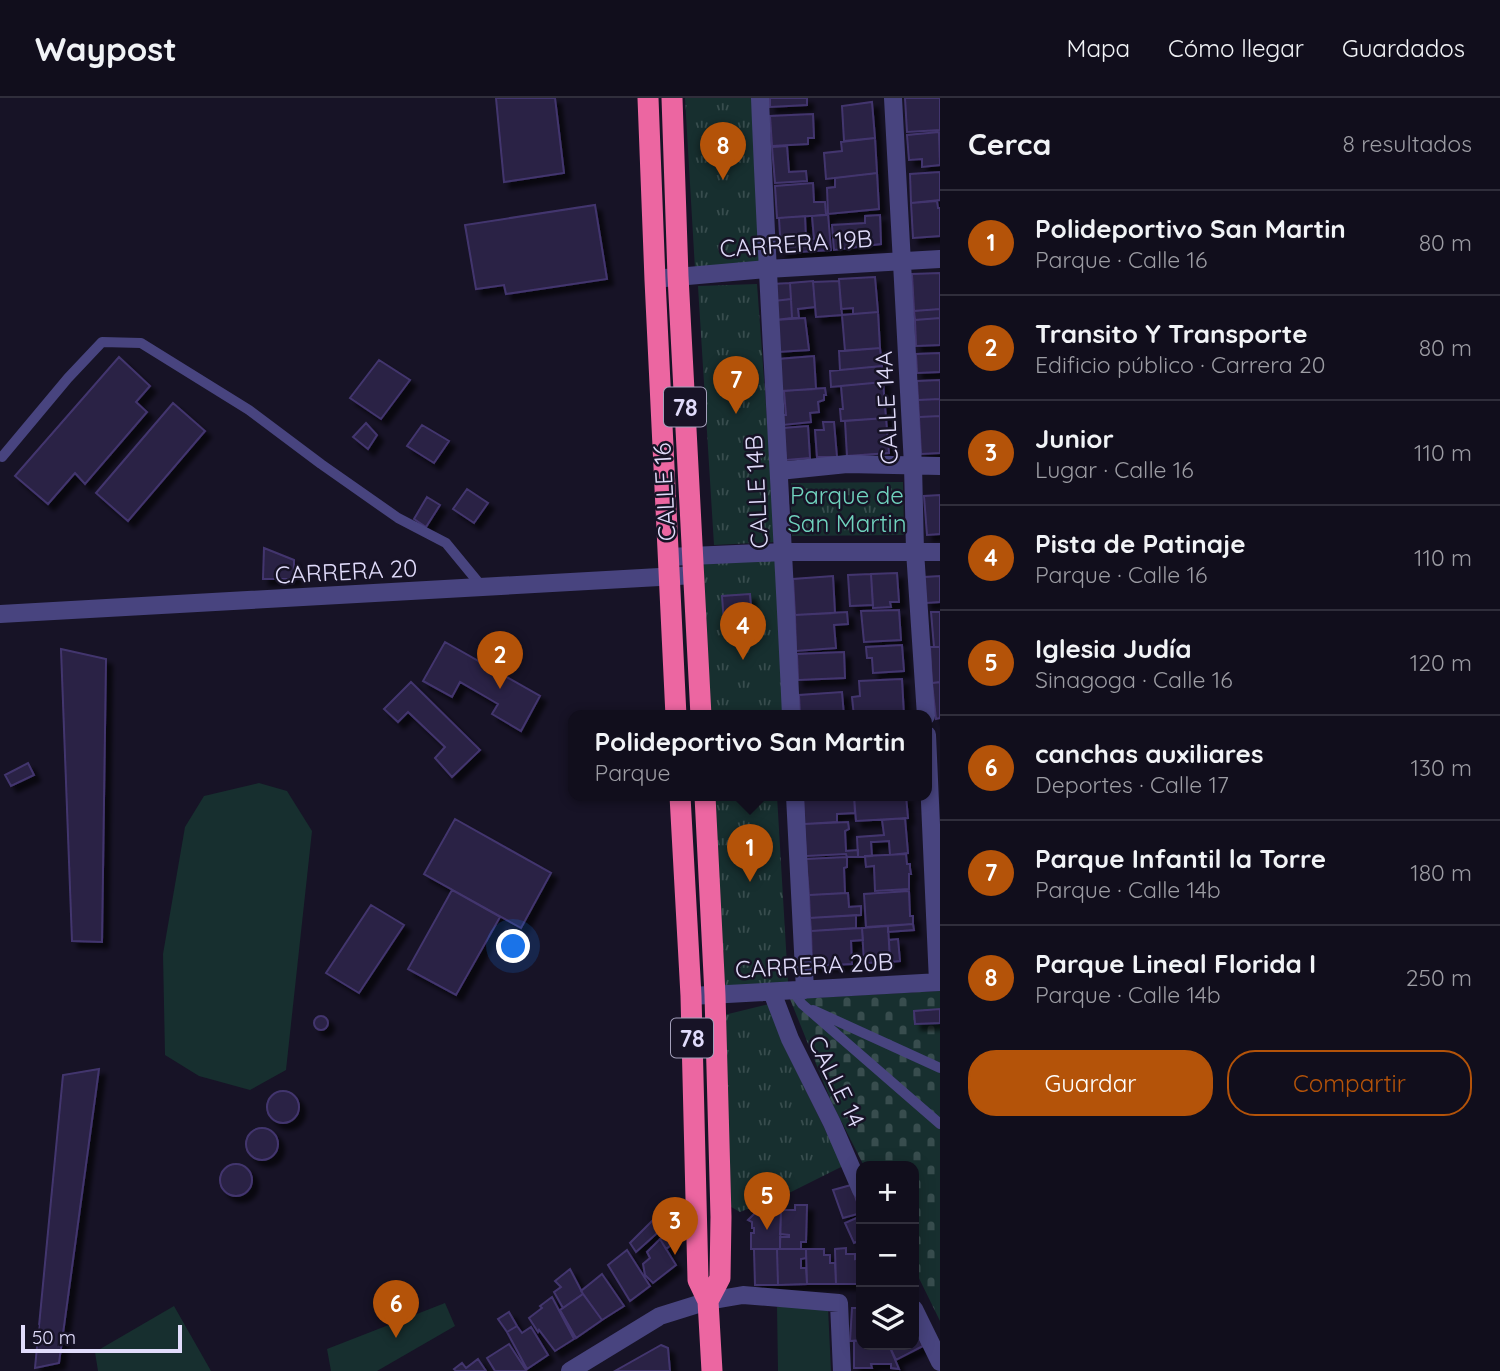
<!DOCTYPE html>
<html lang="es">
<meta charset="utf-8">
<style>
:root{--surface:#110e1c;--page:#1e1c29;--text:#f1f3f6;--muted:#9c9ca3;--line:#302e3b;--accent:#b45309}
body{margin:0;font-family:Quicksand,sans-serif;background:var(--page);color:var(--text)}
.controls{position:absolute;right:21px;bottom:21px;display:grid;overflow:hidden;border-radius:14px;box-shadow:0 4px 18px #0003}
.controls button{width:63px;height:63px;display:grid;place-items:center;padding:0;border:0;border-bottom:2px solid var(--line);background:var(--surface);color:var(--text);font:35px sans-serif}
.scale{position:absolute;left:21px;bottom:18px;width:161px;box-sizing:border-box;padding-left:7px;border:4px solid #e1dcfb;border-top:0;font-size:19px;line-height:24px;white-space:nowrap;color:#e1dcfb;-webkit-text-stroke:5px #171326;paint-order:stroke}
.you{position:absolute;left:514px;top:849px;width:24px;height:24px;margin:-18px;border:5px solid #fff;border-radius:50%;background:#1a73e8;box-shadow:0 0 0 10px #1a73e833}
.badge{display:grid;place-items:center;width:46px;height:46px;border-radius:50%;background:var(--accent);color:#fff;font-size:23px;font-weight:700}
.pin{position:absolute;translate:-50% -58px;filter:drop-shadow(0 2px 4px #0008)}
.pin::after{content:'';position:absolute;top:37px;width:24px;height:21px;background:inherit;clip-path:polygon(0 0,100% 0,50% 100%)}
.popup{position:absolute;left:568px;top:612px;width:364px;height:91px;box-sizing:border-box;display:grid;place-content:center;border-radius:14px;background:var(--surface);filter:drop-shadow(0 2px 5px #0005);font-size:23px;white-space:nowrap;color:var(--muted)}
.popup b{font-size:26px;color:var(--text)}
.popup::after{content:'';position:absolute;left:50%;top:100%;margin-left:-14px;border:14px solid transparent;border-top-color:var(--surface)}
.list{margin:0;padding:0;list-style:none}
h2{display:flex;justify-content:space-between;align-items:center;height:91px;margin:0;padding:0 28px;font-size:30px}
h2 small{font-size:23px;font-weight:400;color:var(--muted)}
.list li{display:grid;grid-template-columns:46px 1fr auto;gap:21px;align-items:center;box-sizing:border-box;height:105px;padding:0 28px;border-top:2px solid var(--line)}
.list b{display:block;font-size:26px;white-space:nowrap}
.list p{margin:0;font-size:23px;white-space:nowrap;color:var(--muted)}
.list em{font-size:23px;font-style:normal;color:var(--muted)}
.actions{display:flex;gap:14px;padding:21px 28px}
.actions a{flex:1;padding:16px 0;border:2px solid var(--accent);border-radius:28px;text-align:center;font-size:24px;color:var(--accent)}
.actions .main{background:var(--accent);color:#fff}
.icon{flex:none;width:38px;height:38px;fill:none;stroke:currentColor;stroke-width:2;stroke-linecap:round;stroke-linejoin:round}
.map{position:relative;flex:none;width:940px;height:1273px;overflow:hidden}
header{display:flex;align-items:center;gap:42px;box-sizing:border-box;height:98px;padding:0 35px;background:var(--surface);border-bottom:2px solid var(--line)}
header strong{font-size:33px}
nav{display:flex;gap:38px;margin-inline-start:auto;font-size:24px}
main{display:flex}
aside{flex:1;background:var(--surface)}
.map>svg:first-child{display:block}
.green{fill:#172f2f}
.cemetery{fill:url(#cemetery-stones)}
.park{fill:url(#park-tufts)}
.building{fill:#2a2145;stroke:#43366e;stroke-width:2;filter:url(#shadow)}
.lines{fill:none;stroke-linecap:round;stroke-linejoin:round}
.lane{stroke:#48447f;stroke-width:10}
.street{stroke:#48447f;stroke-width:18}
.highway{stroke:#ec66a1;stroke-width:21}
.labels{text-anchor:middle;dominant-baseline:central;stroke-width:5;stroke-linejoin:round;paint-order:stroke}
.shield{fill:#171326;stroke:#a4a0bb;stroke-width:2}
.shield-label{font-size:23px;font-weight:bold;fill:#e1dcfb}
.street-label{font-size:24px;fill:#e1dcfb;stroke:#171326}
.park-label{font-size:24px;fill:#70d3be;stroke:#171326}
</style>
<header>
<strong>Waypost</strong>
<nav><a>Mapa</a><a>Cómo llegar</a><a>Guardados</a></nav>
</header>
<main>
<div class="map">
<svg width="940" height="1273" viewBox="0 0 940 1273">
<defs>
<pattern id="cemetery-stones" width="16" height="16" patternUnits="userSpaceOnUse" patternTransform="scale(1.75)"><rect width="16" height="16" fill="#172f2f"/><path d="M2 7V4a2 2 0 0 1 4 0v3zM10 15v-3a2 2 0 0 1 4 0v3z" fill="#384d4e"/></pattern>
<pattern id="park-tufts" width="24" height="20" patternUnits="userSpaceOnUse" patternTransform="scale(1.75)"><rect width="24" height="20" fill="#172f2f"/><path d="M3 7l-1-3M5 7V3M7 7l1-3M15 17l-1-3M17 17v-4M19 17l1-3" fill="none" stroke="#384d4e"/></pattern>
<filter id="shadow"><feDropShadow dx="6" dy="6" stdDeviation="2" flood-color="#0009"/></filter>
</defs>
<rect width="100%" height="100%" fill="#171326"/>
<path class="green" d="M259 685 287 693 312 733 286 972 250 992 199 978 165 957 163 856 185 729 204 698Z
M445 1205 455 1228 377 1273H331L327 1251Z
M174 1208 211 1273H98L95 1254Z
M777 1209H828L831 1273H778Z"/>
<path class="cemetery" d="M940 893V1223L914 1170V1068H864L831 1003 790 901Z"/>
<path class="park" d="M685 0H753L760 164 695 171Z
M757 186 776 444 714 447 698 188Z
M903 384 904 437 792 438 791 385Z
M781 462 787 618H703L697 466Z
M712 698H777L788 884 725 891Z
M769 906 784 948 843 1068 791 1094 740 1114 726 1106 720 918Z"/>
<path class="building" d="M496 0H555L564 75 504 84Z
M770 0H807V7L770 9Z
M905 0H940V32L907 34Z
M872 4 875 40 844 43 842 8Z
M813 16 814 40H808V46L772 48 770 18Z
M939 34 940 67 922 69V61L909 62 907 37Z
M875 40 877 75 826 81 824 55 842 53 841 44Z
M787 48 789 74 806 73 807 83 775 85 772 49Z
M940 74V102L911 105 910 76Z
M877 75 879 111 828 116 827 90 835 89V80Z
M813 85 814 104H825L826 117 777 120 775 88Z
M937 103 938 110H940V138L913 140 911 105Z
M595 107 607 181 506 196 504 187 476 191 465 127Z
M828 116 831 152 781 155 779 120 805 118 806 141H814L812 118Z
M880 117 881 146 834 152 832 127 865 125V118Z
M940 175V211L914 213 912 176Z
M875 179 878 214 853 216V210L841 211 839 181Z
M813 183 815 209 798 211 799 220H792L790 185Z
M839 183 842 217 816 219 813 184Z
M790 185 791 201 774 203 772 186Z
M791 201 792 220 775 222 774 203Z
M940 211V220L915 222 914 213Z
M878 214 880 250 845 253 842 217Z
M805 220 809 252 778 254 775 222Z
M940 220V247L916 248 915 222Z
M880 250 882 268 840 272 839 253Z
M940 255V274L917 275 916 256Z
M814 258 816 291 780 293 778 261Z
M119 259 150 288 136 304 147 314 85 386 75 375 48 406 15 378Z
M379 262 410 282 381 321 350 300Z
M882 268 883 284 831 289 830 273Z
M940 282V301L918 302 917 283Z
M883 284 886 320 841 323 840 311H843L841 288Z
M825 290 826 297H824V302L818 304 819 314 810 315 811 324 783 327 782 317H786L784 293Z
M940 301V318L919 319 918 302Z
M173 305 205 333 128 423 96 395Z
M940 318V355L921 356 919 319Z
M886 320 889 355 847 358 845 323Z
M823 324H834L837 359H817L815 332H824Z
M366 325 377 337 368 351 353 339Z
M422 327 449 343 434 365 407 348Z
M808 328 810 360 786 362 783 330Z
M467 391 488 405 474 425 453 411Z
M940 397V436L927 437 924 398Z
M427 399 440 407 426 429 414 421Z
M264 450 294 462V481H263Z
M897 475 899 504H890L891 509 873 510 871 476Z
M871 476 873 507 850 508 848 477Z
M833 478 835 515 795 517 793 481Z
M940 478V504L926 505 924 479Z
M750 496 752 523 724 525 722 498Z
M899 512 901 542 864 544 861 513Z
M847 514 848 526 834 527 836 550 796 553 795 517Z
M931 514H940V549H934Z
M445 544 540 598 521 633 492 616 498 606 460 584 452 599 423 583Z
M902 547 904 573 873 575 872 560H867L866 549Z
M930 549H940V584L932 585Z
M61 551 106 561 102 844 72 843Z
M844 554 845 580 798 582 797 556Z
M902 581 904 618H854L852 599 860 598 859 583Z
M411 584 480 652 452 679 435 660 445 649 408 614 398 624 384 611Z
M940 584V620L936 621 932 585Z
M842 594 844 618H800L799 597Z
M28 665 34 677 11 688 5 677Z
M803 698H854L855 715 837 716V724L804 726Z
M854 698H906L908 720 856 723Z
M905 720 908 755 890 757 889 743 874 744H871L872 758 858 759 857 739 884 737 882 722Z
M455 721 551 775 521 830 424 776Z
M848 724 849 731 845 733 846 753 858 752V759H847L846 756 806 758 804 726Z
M906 756 907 766H910V770L911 776H909V791L875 793 874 768 866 769 865 758Z
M847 759V769L844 770 845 795 809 797 806 761Z
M452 792 500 819 456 897 408 871Z
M909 793 910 818H913V826L866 829 864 796Z
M848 795 849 809 861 808V817L810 820 809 797Z
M371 807 404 827 359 895 326 875Z
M856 817V830L811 833 810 820Z
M913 826 914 832 888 834V828Z
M888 828 890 864 864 865 862 830Z
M862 830 863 842 851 843 852 866 812 868 811 833Z
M898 841 900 863 890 864 889 842Z
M940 911V925L915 926 914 913Z
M314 925a7 7 0 1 1 14 0a7 7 0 1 1-14 0Z
M99 971 59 1265 35 1270 63 977Z
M267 1009a16 16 0 1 1 32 0a16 16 0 1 1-32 0Z
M246 1046a16 16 0 1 1 32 0a16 16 0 1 1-32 0Z
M220 1082a16 16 0 1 1 32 0a16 16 0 1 1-32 0Z
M851 1087 861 1115 843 1120 833 1092Z
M795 1107H807L806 1144H801V1151H780V1139H789V1137L780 1136 781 1112H795Z
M768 1112H781L780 1151H751V1135H754V1130H752V1124L748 1122 757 1113 760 1115V1113Z
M861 1118V1142L854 1145 845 1125Z
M652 1123 664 1129 636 1154 630 1145Z
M668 1134 675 1144 666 1151 660 1141Z
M660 1141 676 1167 653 1185 645 1177 643 1166 650 1160 647 1154Z
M846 1150V1156H855V1161L858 1160 860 1186H836L835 1151Z
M754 1151H777L778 1187H755Z
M777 1151H806V1160L801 1161V1170H806L807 1186 778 1187Z
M806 1151H824V1157H830V1165H835L836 1186H807Z
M627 1152 650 1188 630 1203 608 1167Z
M570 1171 583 1196 563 1210 554 1194 561 1189 555 1183Z
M602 1176 624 1208 602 1222 581 1193Z
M583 1196 602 1222 576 1240 560 1212Z
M552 1199 574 1241 555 1253 539 1232 538 1234 529 1220 542 1210 540 1208Z
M852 1210H861V1242L850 1243Z
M509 1214 517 1228 507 1234 498 1221Z
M914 1227 923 1248 896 1262 889 1247H914Z
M517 1228 522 1235 531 1229 548 1257 527 1271 507 1234Z
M861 1242V1247H869V1250H879V1247H889L899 1271 891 1270V1266H871L872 1270H854V1243Z
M509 1246 526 1272 524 1273H495L487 1260Z
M661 1247 668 1250 670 1273H615Z
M478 1261 486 1273H456L454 1271 462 1265 466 1270Z"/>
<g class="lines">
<path class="lane" d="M2 359 68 280 102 244 141 245 249 312 321 366 398 420 446 445 483 490
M793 893 802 906 940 1026
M813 912 940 970"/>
<path class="street" d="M760 0C768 206 782 412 791 618
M893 0 913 367 915 453 926 618
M665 180 767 171 940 161
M779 373 847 366 940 368
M668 459 784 454H940
M0 516 695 477
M927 637 938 884
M795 698 805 892
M772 894 790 941 832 1025 861 1092
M691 898 940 884
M914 1211 940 1264
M570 1273 660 1218 708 1203 743 1197 839 1205 842 1273"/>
<path class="highway" d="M648 0 655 182 676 618
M672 0 678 178 701 618
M680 698 691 898 698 1182 708 1203 712 1273
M705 698 715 897 721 1119 720 1180 708 1203"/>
</g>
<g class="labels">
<g class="shield">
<rect x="664" y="289.5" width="42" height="39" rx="5"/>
<rect x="671" y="920.5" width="42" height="39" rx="5"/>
</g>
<g class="shield-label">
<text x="685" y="309">78</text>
<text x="692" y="940">78</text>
</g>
<g class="street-label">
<text transform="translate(796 145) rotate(-4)">CARRERA 19B</text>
<text transform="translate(886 310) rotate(-93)">CALLE 14A</text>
<text transform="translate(664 394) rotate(-93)">CALLE 16</text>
<text transform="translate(756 394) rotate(-93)">CALLE 14B</text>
<text transform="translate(346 473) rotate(-3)">CARRERA 20</text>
<text transform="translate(814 867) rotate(-3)">CARRERA 20B</text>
<text transform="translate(837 983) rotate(64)">CALLE 14</text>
</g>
<g class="park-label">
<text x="847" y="397">Parque de<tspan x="847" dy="28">San Martin</tspan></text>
</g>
</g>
</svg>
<div class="controls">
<button>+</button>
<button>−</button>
<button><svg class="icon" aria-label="layers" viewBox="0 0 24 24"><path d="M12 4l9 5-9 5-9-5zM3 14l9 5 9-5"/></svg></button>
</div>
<div class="scale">50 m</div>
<div class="you"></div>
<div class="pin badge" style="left:750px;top:784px">1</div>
<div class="popup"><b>Polideportivo San Martin</b>Parque</div>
<div class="pin badge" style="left:500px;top:591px">2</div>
<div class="pin badge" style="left:675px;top:1157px">3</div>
<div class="pin badge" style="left:743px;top:562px">4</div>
<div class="pin badge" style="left:767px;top:1132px">5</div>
<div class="pin badge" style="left:396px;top:1240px">6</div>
<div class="pin badge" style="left:736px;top:316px">7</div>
<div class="pin badge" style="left:723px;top:82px">8</div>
</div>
<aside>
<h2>Cerca<small>8 resultados</small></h2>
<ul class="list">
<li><span class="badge">1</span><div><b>Polideportivo San Martin</b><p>Parque · Calle 16</p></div><em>80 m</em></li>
<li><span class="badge">2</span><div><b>Transito Y Transporte</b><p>Edificio público · Carrera 20</p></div><em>80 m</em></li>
<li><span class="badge">3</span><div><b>Junior</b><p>Lugar · Calle 16</p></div><em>110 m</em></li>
<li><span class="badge">4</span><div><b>Pista de Patinaje</b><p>Parque · Calle 16</p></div><em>110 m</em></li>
<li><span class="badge">5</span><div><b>Iglesia Judía</b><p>Sinagoga · Calle 16</p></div><em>120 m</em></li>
<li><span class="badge">6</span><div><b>canchas auxiliares</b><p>Deportes · Calle 17</p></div><em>130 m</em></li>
<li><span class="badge">7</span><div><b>Parque Infantil la Torre</b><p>Parque · Calle 14b</p></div><em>180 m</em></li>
<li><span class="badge">8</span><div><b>Parque Lineal Florida I</b><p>Parque · Calle 14b</p></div><em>250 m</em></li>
</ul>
<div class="actions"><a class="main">Guardar</a><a>Compartir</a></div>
</aside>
</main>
